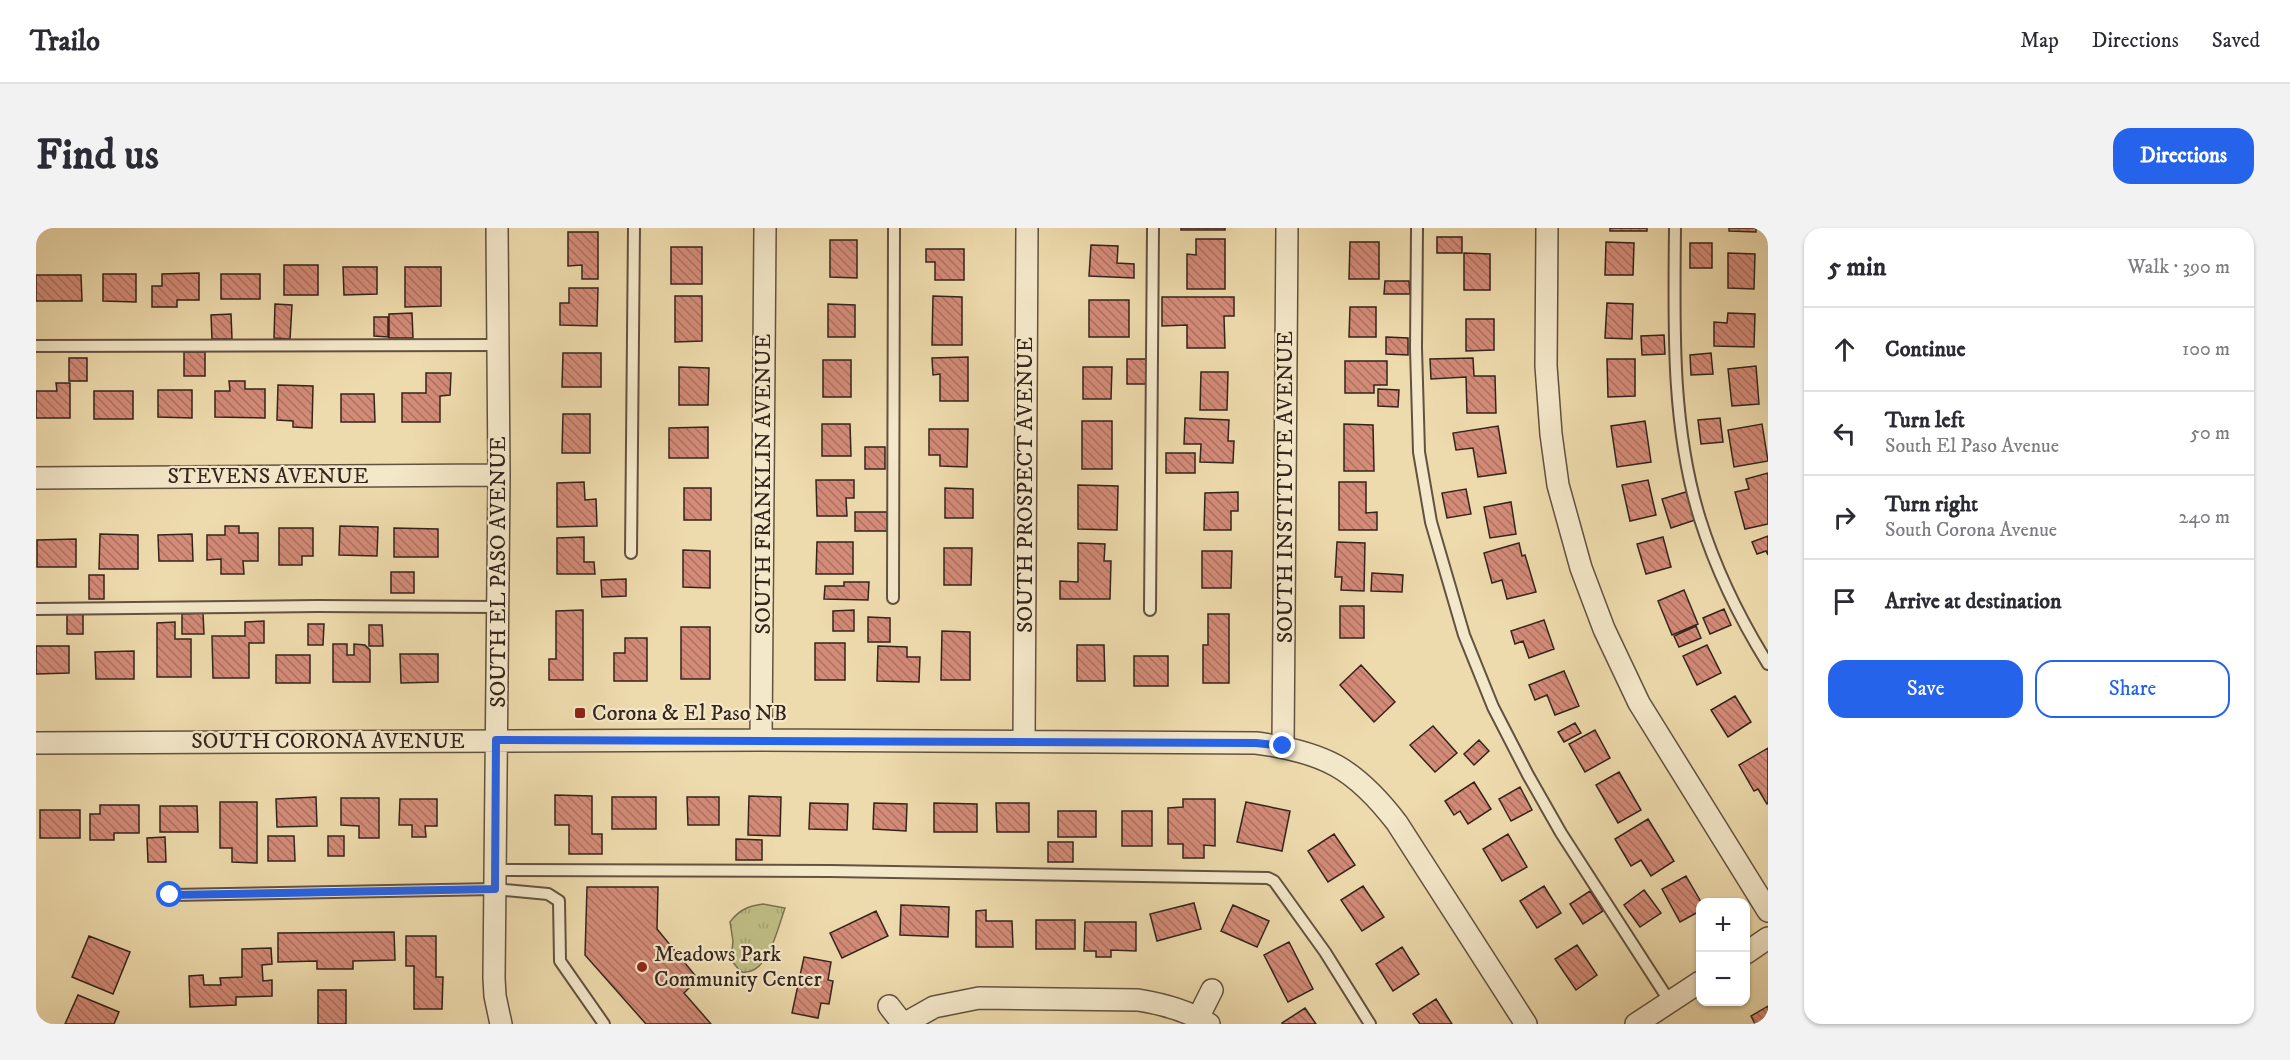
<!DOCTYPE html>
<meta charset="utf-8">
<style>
:root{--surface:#fff;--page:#f2f2f3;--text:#2b2b33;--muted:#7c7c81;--line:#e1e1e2;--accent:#2563eb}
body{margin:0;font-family:"IM FELL DW Pica",serif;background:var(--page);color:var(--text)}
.controls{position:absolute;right:18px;bottom:18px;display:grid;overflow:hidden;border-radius:12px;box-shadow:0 2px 4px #0004}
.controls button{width:54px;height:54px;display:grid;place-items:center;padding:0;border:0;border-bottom:2px solid var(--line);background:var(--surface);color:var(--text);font:30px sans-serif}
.stop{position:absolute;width:18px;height:18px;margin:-14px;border:4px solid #2563eb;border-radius:50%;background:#fff}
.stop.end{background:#2563eb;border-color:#fff;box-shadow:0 2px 6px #0008}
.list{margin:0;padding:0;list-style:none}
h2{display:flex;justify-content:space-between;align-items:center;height:78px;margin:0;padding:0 24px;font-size:26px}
h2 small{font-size:20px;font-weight:400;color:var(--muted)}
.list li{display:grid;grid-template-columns:39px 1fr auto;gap:18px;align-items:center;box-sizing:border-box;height:84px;padding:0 24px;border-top:2px solid var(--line)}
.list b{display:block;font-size:22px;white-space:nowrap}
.list p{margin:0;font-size:20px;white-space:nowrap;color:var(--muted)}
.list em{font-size:20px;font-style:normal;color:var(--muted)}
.actions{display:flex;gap:12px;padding:18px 24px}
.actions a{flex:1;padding:14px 0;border:2px solid var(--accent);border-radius:18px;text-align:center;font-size:21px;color:var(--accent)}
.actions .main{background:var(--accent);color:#fff}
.icon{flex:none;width:33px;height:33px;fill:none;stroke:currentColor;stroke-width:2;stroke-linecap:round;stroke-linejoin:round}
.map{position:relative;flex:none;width:1732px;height:796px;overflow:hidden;border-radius:18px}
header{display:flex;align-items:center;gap:36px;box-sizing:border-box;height:84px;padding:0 30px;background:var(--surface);border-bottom:2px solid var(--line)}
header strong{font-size:28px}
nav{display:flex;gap:33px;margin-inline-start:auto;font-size:21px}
.intro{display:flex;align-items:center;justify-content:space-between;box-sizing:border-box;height:144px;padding:0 36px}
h1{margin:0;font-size:42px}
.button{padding:15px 27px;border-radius:18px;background:var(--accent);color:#fff;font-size:21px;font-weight:700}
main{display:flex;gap:36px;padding:0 36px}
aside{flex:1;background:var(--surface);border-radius:18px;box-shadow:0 2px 4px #0004}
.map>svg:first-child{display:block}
.grass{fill:url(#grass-tufts);stroke:#7a7150;stroke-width:1.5}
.building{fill:url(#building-back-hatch);stroke:#34241c;stroke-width:1.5}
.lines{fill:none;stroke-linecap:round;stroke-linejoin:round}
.service-casing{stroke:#625240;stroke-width:14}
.minor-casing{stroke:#625240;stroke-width:24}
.service{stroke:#f4e8ca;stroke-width:10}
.minor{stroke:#f4e8ca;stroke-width:21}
.route{stroke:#2563eb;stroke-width:8}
.poi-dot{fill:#8f2418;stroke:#f4e8ca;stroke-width:2}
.labels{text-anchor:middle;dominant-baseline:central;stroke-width:4.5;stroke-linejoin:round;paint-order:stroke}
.street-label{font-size:22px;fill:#34241c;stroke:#f4e8ca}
.poi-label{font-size:22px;fill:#34241c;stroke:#f4e8ca;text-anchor:start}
</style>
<header>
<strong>Trailo</strong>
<nav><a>Map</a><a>Directions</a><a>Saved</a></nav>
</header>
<div class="intro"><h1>Find us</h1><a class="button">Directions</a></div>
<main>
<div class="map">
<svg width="1732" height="796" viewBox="0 0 1732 796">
<defs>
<pattern id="grass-tufts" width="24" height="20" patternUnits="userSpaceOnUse" patternTransform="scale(1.5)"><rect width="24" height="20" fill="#bfbe85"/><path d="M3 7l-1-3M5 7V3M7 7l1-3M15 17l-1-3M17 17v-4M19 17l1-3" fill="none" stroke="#a5a372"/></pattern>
<pattern id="building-back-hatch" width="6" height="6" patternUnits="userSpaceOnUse" patternTransform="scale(1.5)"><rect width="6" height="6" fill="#d48b78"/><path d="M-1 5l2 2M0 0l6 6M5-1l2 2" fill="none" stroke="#ad7162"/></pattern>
</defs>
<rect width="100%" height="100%" fill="#eedbad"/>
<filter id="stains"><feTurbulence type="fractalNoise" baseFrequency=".00333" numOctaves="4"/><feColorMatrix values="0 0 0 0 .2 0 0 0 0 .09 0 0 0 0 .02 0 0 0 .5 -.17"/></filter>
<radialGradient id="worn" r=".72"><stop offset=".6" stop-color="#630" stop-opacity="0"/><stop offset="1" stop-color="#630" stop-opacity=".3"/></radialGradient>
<path class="grass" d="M727 676 749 680C742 699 732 749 705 744L695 732 697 713 694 694C703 682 712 678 727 676Z"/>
<path class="building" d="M1145 0H1189V2H1145Z
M1574 0H1611V3H1574Z
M1693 0H1720V4L1693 3Z
M532 4H562V51H546V37L532 38Z
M1401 9H1426V25H1401Z
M1160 11H1189V61H1151V26L1160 27Z
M794 12H821V50L794 49Z
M1314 14H1343V51H1313Z
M1570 14 1598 15 1597 47H1569Z
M1654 15H1676V40H1654Z
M1055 17 1082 18 1081 35 1098 36V50L1053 48Z
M635 19H666V56H635Z
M890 21H928V52H899V34H890Z
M1428 25 1454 26V62H1428Z
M1692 25 1719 26 1718 61 1692 60Z
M248 37H282V67H248Z
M307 39H341V66L308 67Z
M369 39H405V78L369 79Z
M163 45V72H141V79H116V58H126V46Z
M67 46H100V74L67 73Z
M185 46H224V71H185Z
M0 47H45L46 73H0Z
M1349 53H1373L1374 66H1348Z
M533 60H562L561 98 524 97V75H533Z
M639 68H666V113L639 114Z
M897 68 926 69V117H896Z
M1126 69H1198V88H1188L1189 120H1151V97L1126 98Z
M1053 72H1093V109H1053Z
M1571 75 1597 76 1596 111 1569 110Z
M239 76 256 77 254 111 238 110Z
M792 76 819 77V109H792Z
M1314 79H1340V109H1313Z
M376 85 377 110H353V86Z
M1692 85 1719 86 1718 119 1678 118V94L1691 95Z
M195 86 196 111H176L175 87Z
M338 89H352V109L338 108Z
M1430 91H1458V122L1430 123Z
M1628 107 1629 126 1606 127 1605 108Z
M1350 109 1372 110V127L1350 126Z
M148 124H169V148H148Z
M527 125H565V159H526Z
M1675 125 1677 146 1655 147 1654 127Z
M932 129V173H904V146L897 147 896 130Z
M33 130H51V153H33Z
M1437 130 1438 148H1459L1460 185H1431L1430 149 1395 151 1394 131Z
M1091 131H1113V156H1091Z
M1571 131H1599V168L1572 169Z
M787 132H815V169H787Z
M1309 133H1351V157H1338V165H1309Z
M1720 138 1723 176 1696 178 1692 141Z
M643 139 673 140 672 177H643Z
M1047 139H1076L1075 171H1047Z
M1165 144H1192L1191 182H1164Z
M390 145H415L414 167 404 168V194H366V165H390Z
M193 153H209V161H229V190L179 189V163H194Z
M20 155H34V190H0V163H21Z
M242 157 277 158 276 200 257 199V193L241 192Z
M1342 161 1363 162 1362 179 1342 178Z
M122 162H156V190L122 189Z
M58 163H97V191H58Z
M305 166H338L339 194H305Z
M527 186H554V225H526Z
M1149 190 1193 192 1192 213H1198L1197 235 1164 234 1165 216H1148Z
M1684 190 1687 214 1665 216 1662 192Z
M1046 193H1076V241H1046Z
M1609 193 1615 234 1581 239 1575 198Z
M786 196H814L815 228H786Z
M1308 196 1337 197 1338 243H1308Z
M1726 196 1732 233 1698 239 1692 202Z
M1462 198 1470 245 1442 249 1437 220 1420 222 1417 205Z
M672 199V230H633V200Z
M893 201H932L931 239 904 238V227H893Z
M829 219H849V241H829Z
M1130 225H1159V245H1130Z
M1732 245V296L1709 301 1699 264 1713 261 1710 251Z
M780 252H818V270H810L811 288H781Z
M1612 252 1620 287 1594 293 1586 257Z
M548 254 549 272 560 271 561 298 521 299V255Z
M1303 254H1330V285L1341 284V302H1303Z
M1042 257 1082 258 1081 302 1042 301Z
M648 260H675V292H648Z
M909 260 937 261V290H909Z
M1430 261 1435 286 1411 290 1406 265Z
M1202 264V283H1195V302H1168L1169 265Z
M1650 264 1659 292 1635 300 1626 271Z
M1475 274 1480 306 1454 310 1448 279Z
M819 284H851V303H819Z
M189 298H203V305H222V333H207L208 346H185V331L171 332V307H189Z
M304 298 342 299 341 328 303 327Z
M243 300H277V328H266V337H243Z
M358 300 402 301V329H358Z
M64 306 102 307V341H63Z
M156 306 157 333H123L122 307Z
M1732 308V327L1730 323 1721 326 1716 314Z
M548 309V334H558L559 346H521V310Z
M1627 309 1635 339 1610 346 1601 316Z
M40 311V339H1V312Z
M781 314H817V346H780Z
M1301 314 1329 315 1328 363 1305 362 1306 349H1299Z
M1042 315 1069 316 1068 333H1075L1074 371H1024V353L1042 354Z
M1483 315 1486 328 1489 327 1500 364 1471 371 1466 352 1456 355 1448 325Z
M908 320H936L935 357H908Z
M647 322 674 323V360L647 359Z
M1166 323H1196L1195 360H1166Z
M355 344H378V365H355Z
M1336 345 1367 347 1366 364 1335 363Z
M53 347H68V371H53Z
M590 351V368L566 369 565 352Z
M808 354H833L832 372 788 371 789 358H808Z
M1648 362 1662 396 1636 407 1622 373Z
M1304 378H1328V410H1304Z
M1688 381 1695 397 1674 406 1667 390Z
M547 382V452H513V431H520V383Z
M818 382V403H797V383Z
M31 385H47V406H31Z
M167 385 168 406H146V386Z
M1172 386H1193V455H1167V417H1172Z
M832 389 854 390V414H832Z
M1508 392 1518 421 1493 430 1487 413 1479 416 1475 403Z
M228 393V415H213V450H177L176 408H209V394Z
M139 394V411H155V449H121V395Z
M272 396H288L287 417H272Z
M333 397H346L347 418H333Z
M1660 398 1665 410 1643 419 1638 408Z
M645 399H674V451H645Z
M906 403 934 404V452H905Z
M589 410H611V453H578V425H589Z
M779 415H809V452H779Z
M297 416H311V427H318V416L329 417 334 422V454H297Z
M1041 417H1068L1069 453H1041Z
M1671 417 1685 445 1661 457 1647 428Z
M0 418H33V445L0 446Z
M842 418 871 419V429H884L883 454 841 453Z
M98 423V451H60L59 424Z
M364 426H402V454L365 455Z
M240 427H274V455H240Z
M1098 428H1132V458H1098Z
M1325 437 1359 474 1338 494 1304 457Z
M1528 443 1543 478 1519 487 1511 467 1499 472 1493 457Z
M1699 468 1715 494 1692 509 1675 482Z
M1539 495 1545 505 1528 514 1522 504Z
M1397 498 1421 525 1399 544 1374 517Z
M1559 502 1574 530 1549 544 1533 516Z
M1443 512 1453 523 1438 537 1428 526Z
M1732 520V575L1731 576 1722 561 1718 563 1703 537Z
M1583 544 1605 582 1582 595 1560 557Z
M1438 554 1455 581 1432 596 1424 583 1418 587 1409 573Z
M1484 559 1496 582 1475 593 1463 571Z
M519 567 556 568V606H566V626H533V597H519Z
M713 568 745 569 744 608 712 607Z
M280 569 281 598 241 599 240 571Z
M576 569H620V601H576Z
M651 569H683V597H652Z
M305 570H343V610H323V598L305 597Z
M364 571H401V598H389L390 609H376V597H363Z
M1147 571H1179V618L1168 617V630H1147V616H1132V580L1147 579Z
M184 574H221V635L196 634V620H184Z
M1210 574 1254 583 1246 623 1201 614Z
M774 575 812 576 811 602 773 601Z
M838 575 871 576 870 603 837 601Z
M898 575 941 576V604H898Z
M960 575H993V604H961Z
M64 577H103V605H78V612H54V586H64Z
M124 578H161L162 604H124Z
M4 582H44V610H4Z
M1022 583H1060V609H1022Z
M1086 583H1116V618H1086Z
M1612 591 1638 633 1615 648 1605 632 1595 638 1579 611Z
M1298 606 1319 637 1292 654 1272 623Z
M1472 606 1491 639 1466 653 1447 621Z
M232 608H258L259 633H232Z
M292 608H308V628H292Z
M129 609 130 634H112L111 610Z
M700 611 726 612V632H700Z
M1012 614H1037V634H1012Z
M1650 648 1665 674 1664 683 1644 694 1626 661Z
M1327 658 1348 689 1326 703 1305 672Z
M1508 658 1525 685 1501 700 1484 673Z
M551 659H622L621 701 662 751 648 765 675 796H610L549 727Z
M1608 662 1625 685 1604 699 1588 677Z
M1554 663 1567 683 1547 696 1534 676Z
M1158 675 1165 701 1121 713 1114 686Z
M865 677 913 679 912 709 864 707Z
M1197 677 1233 693 1221 719 1185 703Z
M950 682V693H976L977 719H940V683Z
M840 683 852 708 806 730 794 705Z
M1000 692H1039V721H1000Z
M1049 694H1100V723L1075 722V729H1060V723H1048Z
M358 704 359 732 317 733V741H281V733L242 734V705Z
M53 708 94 724 77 766 36 749Z
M370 708H400V749H407L406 781H378V738H370Z
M1253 714 1277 761 1252 774 1228 727Z
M1541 717 1561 747 1540 762 1519 731Z
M1366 719 1383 746 1357 763 1340 736Z
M235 720 236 736 226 737 227 753 236 752V768L200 769V777L154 779 153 748 167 747 168 757H185L184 750 206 749V721Z
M768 729 795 734 792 752 797 753 793 776 785 775 782 790 756 785Z
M282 762H310V796H282Z
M42 767 83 784 78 796H29Z
M1400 771 1416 796H1384L1377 786Z
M1732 778V796H1719L1715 788Z
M1269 780 1280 796H1246V795Z"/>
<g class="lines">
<defs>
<path id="service" d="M1381 0 1380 120 1383 224 1395 294 1428 407 1457 479 1492 547 1525 605 1634 774
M1639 0C1638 97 1635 198 1664 291 1680 342 1704 391 1732 436
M0 118 462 117
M595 325 598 0
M857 370 858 0
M0 381 281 378 462 379
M1114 382 1117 0
M459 642 794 643 1232 650 1238 653 1289 724 1334 796
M134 667 459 661 512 666 523 673 524 733 568 796"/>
<path id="minor" d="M461 0 463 247 458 750 459 768 465 796
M1511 0 1510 138 1515 206 1522 257 1545 340 1568 401 1603 475 1732 683
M0 250 463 247
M725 512 729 0
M988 513 991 0
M0 515 725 512 1220 515C1288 524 1319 540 1361 595L1490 796
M1247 518 1251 0
M1710 725 1732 710
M853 778 867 796
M1162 790 1176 762
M868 796 898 779 943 770 1102 772C1127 776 1151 782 1173 796
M1600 796 1664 754"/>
</defs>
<use href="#service" class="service-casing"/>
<use href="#minor" class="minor-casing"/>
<use href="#service" class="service"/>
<use href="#minor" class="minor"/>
</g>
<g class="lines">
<path class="route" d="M134 667 459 661 460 512 1220 515 1247 518"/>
</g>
<g class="poi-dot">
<rect x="538" y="479" width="12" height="12" rx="3"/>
<circle cx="606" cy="739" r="6"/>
</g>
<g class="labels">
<g class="street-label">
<text x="232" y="248">STEVENS AVENUE</text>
<text transform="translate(727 256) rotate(-90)">SOUTH FRANKLIN AVENUE</text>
<text transform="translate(989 257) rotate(-90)">SOUTH PROSPECT AVENUE</text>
<text transform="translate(1249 259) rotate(-90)">SOUTH INSTITUTE AVENUE</text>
<text transform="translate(462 344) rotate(-90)">SOUTH EL PASO AVENUE</text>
<text x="292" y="513">SOUTH CORONA AVENUE</text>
</g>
<g class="poi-label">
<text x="556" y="485">Corona &amp; El Paso NB</text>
<text x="618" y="726">Meadows Park<tspan x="618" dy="25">Community Center</tspan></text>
</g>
</g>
<rect width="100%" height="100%" filter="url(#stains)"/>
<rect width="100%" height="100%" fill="url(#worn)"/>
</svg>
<div class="controls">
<button>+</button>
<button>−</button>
</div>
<div class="stop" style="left:134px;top:667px"></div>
<div class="stop end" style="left:1247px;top:518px"></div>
</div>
<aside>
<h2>5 min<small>Walk · 390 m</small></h2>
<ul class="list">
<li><svg class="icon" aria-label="ahead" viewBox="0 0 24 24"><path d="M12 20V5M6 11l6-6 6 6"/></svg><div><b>Continue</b></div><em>100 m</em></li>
<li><svg class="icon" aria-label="left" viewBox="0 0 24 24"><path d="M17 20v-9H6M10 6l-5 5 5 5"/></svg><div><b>Turn left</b><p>South El Paso Avenue</p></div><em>50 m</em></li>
<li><svg class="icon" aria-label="right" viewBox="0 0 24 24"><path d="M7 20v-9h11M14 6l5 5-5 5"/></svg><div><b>Turn right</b><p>South Corona Avenue</p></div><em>240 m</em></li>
<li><svg class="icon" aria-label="arrive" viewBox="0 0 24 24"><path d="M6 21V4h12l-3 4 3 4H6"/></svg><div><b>Arrive at destination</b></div></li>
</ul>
<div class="actions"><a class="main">Save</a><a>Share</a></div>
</aside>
</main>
